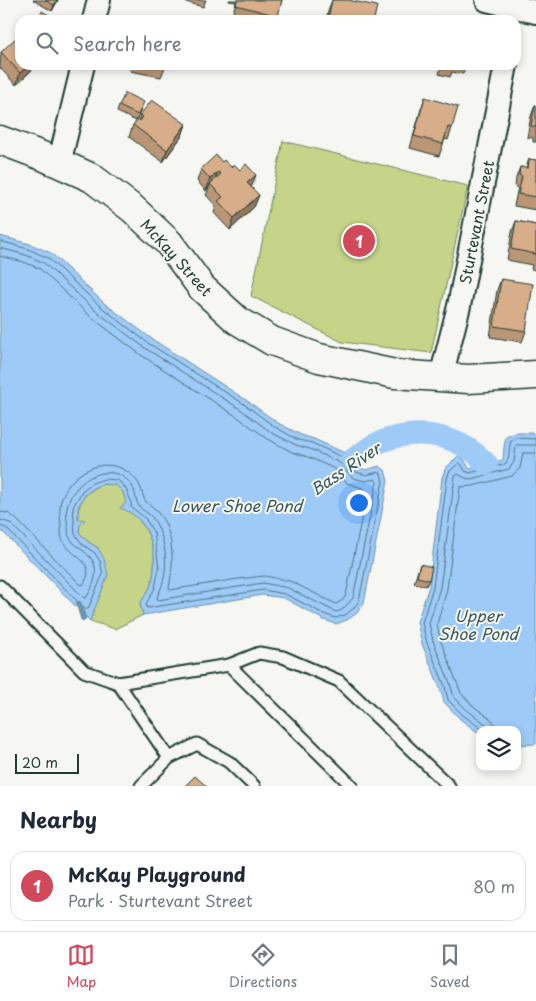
<!DOCTYPE html>
<meta charset="utf-8">
<style>
:root{--surface:#fff;--page:#f6f6f7;--text:#1f2937;--muted:#747a83;--line:#e0e1e3;--accent:#d1495b}
body{margin:0;font-family:"Playpen Sans",sans-serif;background:var(--page);color:var(--text)}
.controls{position:absolute;right:15px;bottom:15px;display:grid;overflow:hidden;border-radius:10px;box-shadow:0 2px 8px #0003}
.controls button{width:45px;height:45px;display:grid;place-items:center;padding:0;border:0;border-bottom:1px solid var(--line);background:var(--surface);color:var(--text);font:25px sans-serif}
.scale{position:absolute;left:15px;bottom:12px;width:64px;box-sizing:border-box;padding-left:5px;border:2px solid #1f3d34;border-top:0;font-size:14px;line-height:18px;white-space:nowrap;color:#1f3d34;-webkit-text-stroke:4px #f6f6f2;paint-order:stroke}
.you{position:absolute;left:358px;top:502px;width:18px;height:18px;margin:-12px;border:4px solid #fff;border-radius:50%;background:#1a73e8;box-shadow:0 0 0 8px #1a73e833}
.badge{display:grid;place-items:center;width:32px;height:32px;border-radius:50%;background:var(--accent);color:#fff;font-size:16px;font-weight:700}
.pin{position:absolute;translate:-50% -50%;border:2px solid #fff;box-shadow:0 1px 5px #0006}
.list{margin:0;padding:0;list-style:none}
h2{display:flex;justify-content:space-between;align-items:center;height:65px;margin:0;padding:0 20px;font-size:21px}
h2 small{font-size:16px;font-weight:400;color:var(--muted)}
.list li{display:grid;grid-template-columns:32px 1fr auto;gap:15px;align-items:center;box-sizing:border-box;height:70px;margin:0 10px 10px;padding:0 10px;border:1px solid var(--line);border-radius:15px}
.list b{display:block;font-size:19px;white-space:nowrap}
.list p{margin:0;font-size:16px;white-space:nowrap;color:var(--muted)}
.list em{font-size:16px;font-style:normal;color:var(--muted)}
.icon{flex:none;width:28px;height:28px;fill:none;stroke:currentColor;stroke-width:2;stroke-linecap:round;stroke-linejoin:round}
.map{position:relative;flex:none;width:536px;height:786px;overflow:hidden}
.search{position:absolute;background:var(--surface);box-shadow:0 2px 8px #0003;left:15px;right:15px;top:15px;height:55px;display:flex;align-items:center;gap:12px;box-sizing:border-box;padding:0 18px;border-radius:15px;color:var(--muted);font-size:19px}
.sheet{height:145px;background:var(--surface)}
nav{display:flex;justify-content:space-around;align-items:center;box-sizing:border-box;height:70px;border-top:1px solid var(--line);background:var(--surface);font-size:14px;color:var(--muted)}
nav a{display:grid;justify-items:center;gap:2px}
nav .on{color:var(--accent)}
.map>svg:first-child{display:block}
.green{fill:#c5d488;stroke:#72885e}
.water{fill:#9dcaf7;stroke:#6b92a9}
.lines{fill:none;stroke-linecap:round;stroke-linejoin:round}
.shore{stroke:#517582;stroke-width:1}
.stream{stroke:#6b92a9;stroke-width:6}
.canal{stroke:#9dcaf7;stroke-width:22}
.service-casing{stroke:#1f3d34;stroke-width:15}
.minor-casing{stroke:#1f3d34;stroke-width:26}
.secondary-casing{stroke:#1f3d34;stroke-width:31}
.service{stroke:#f6f6f2;stroke-width:11}
.minor{stroke:#f6f6f2;stroke-width:22}
.secondary{stroke:#f6f6f2;stroke-width:28}
.wall{fill:#ba9576;stroke:#1f3d34}
.shaded-wall{fill:#977960;stroke:#1f3d34}
.building{fill:#d8ad89;stroke:#1f3d34}
.labels{text-anchor:middle;dominant-baseline:central;stroke-width:4;stroke-linejoin:round;paint-order:stroke}
.street-label{font-size:15px;fill:#1f3d34;stroke:#f6f6f2}
.water-label{font-size:16px;font-style:italic;fill:#38595b;stroke:#f6f6f2}
</style>
<div class="map">
<svg width="536" height="786" viewBox="0 0 536 786">
<rect width="100%" height="100%" fill="#f6f6f2"/>
<filter id="ink" filterUnits="userSpaceOnUse"><feTurbulence type="fractalNoise" baseFrequency=".02" numOctaves="2"/><feDisplacementMap in="SourceGraphic" scale="10" xChannelSelector="R" yChannelSelector="G"/><feConvolveMatrix kernelMatrix="1 2 1 2 8 2 1 2 1" color-interpolation-filters="sRGB"/></filter>
<g filter="url(#ink)">
<path class="green" d="M283 141 468 186 431 353 342 342 251 296Z
M104 484 116 485 123 492 127 503 121 507C151 520 161 558 150 587 147 593 143 599 140 604L143 615 115 629 90 621 96 604 98 548 87 541 79 532C80 525 78 522 78 516 78 499 90 489 104 484Z"/>
<path class="water" d="M0 236 30 244 51 253 104 303 152 339 246 400 278 423 301 435 314 439 347 454 358 467 366 470 379 466 385 470 388 481 364 603 357 613 347 620 336 624 324 620 284 598 262 595 143 615 140 604C143 599 147 593 150 587 161 559 151 517 120 508L126 503 123 492 116 485 104 484 95 487 85 495 78 507V519L85 520 80 525 79 532 87 541 98 548 104 559 108 575 90 621 0 529Z
M516 433H533L536 435V744L517 745V730H480V734L460 719 444 702 440 688 422 644 417 622 429 586 442 478 445 469 459 455 465 461 469 468 503 460 504 447 506 437Z"/>
<g class="lines">
<path class="shore" d="M0 241 28 249 48 258 100 306 148 343 244 404 275 427 298 440 312 443 344 458 356 472 366 475 379 472 381 474 383 481 359 601 353 609 345 615 336 618 326 615 285 594 263 590 147 608 146 604 155 588 159 568 154 533 145 518 131 507V501L126 489 118 480 104 479 92 483 82 491 73 507 75 534 83 545 94 552 100 561 103 574 88 609H85L6 528 0 526
M0 248 26 255 44 263 96 311 145 348 240 409 272 433 296 445 310 449 340 463 353 478 365 481 375 479 377 482 353 598 342 610 336 612 288 588 263 583 158 600 157 597C170 573 168 540 152 517 148 512 140 510 138 504 135 499 136 492 132 486 119 465 91 471 77 488 69 497 65 508 67 520 67 520 68 526 68 527 69 531 67 534 70 538 75 547 83 549 89 556 101 568 94 586 86 598L83 597 10 523 0 520
M0 256 24 262 40 269 91 317 141 355 236 416 268 439 292 452 308 457 335 469 347 483 365 489 367 491 346 595 343 600 336 604 290 581 265 576 238 579 170 590 169 588C173 568 174 547 167 528 165 521 159 514 155 509 152 506 148 504 146 502 142 496 142 487 137 481 119 457 86 462 69 485 57 502 60 509 61 528 61 534 61 538 64 543 74 558 98 563 83 585L80 584 15 518 8 513 0 512
M483 730 463 715 448 700 445 686 427 643 422 623 433 587 447 479 449 472 459 463 461 464 465 471 470 473 505 464C511 459 508 448 511 441L517 438 536 439
M490 730 487 725 467 710 454 697 450 683 433 641 429 623 440 588 455 476 458 474 465 478 471 479 509 469 514 462 516 445H536
M498 730 492 720 472 705 461 693 440 639 437 624 447 589 460 487 473 486 512 476 520 468 523 453H536"/>
<path class="stream" d="M79 604 83 618"/>
<path class="canal" d="M352 460C359 455 367 448 375 444 414 427 456 432 487 464"/>
<defs>
<path id="service" d="M0 586 84 671 118 683 229 665 352 786
M229 665 259 653 283 657 339 681 449 786
M118 683 169 758
M141 786 169 758 197 744 229 762 254 786"/>
<path id="minor" d="M487 0 536 12
M94 20 99 0
M59 164 83 65
M441 377 459 306 506 65"/>
<path id="secondary" d="M0 140 45 157 92 178 133 209 169 243 202 288 237 320 272 341 319 358 395 374 468 379 536 375"/>
</defs>
<use href="#service" class="service-casing"/>
<use href="#minor" class="minor-casing"/>
<use href="#secondary" class="secondary-casing"/>
<use href="#service" class="service"/>
<use href="#minor" class="minor"/>
<use href="#secondary" class="secondary"/>
</g>
<path class="wall" d="M33 0H58L52 11Z
M179 0H206L203 7Z
M229 0H282L276 20H245L232 16 236 2 229 1Z
M332 0H348L374 19 380 20H326L329 8Z
M1 52 20 65H37L16 85 0 68Z
M131 65H166L161 77 130 71Z
M431 65H466L463 74 452 72 450 77 439 74 441 67Z
M425 97 452 128 448 140 445 139 439 156 410 148 421 109Z
M535 105H536V142H533V138L527 137 531 116Z
M119 106 142 108 136 121 117 112Z
M140 115 186 124 182 136 163 162 129 137 133 125 139 119Z
M529 159 536 160V210L514 206 518 187H515L516 178 520 167 526 168Z
M222 162 231 167 252 186 251 187 259 195 254 207 230 230 214 213 216 206 206 195 209 188 206 191 197 181 201 169Z
M516 221 536 225V270L531 269 532 265 507 260 512 232Z
M501 279 526 331 522 342 490 337 497 290Z
M420 564 429 580 426 586 414 583Z"/>
<path class="shaded-wall" d="M57 0H58L52 11 54 5Z
M29 65H37L16 85 20 73Z
M186 124 182 136 163 162 167 150Z
M218 172 214 183 210 184 209 188 206 191 210 179Z
M256 175 252 186 243 195 247 183Z
M259 195 254 207 230 230 234 218Z"/>
<path class="building" d="M45 0H57L54 5Z
M237 0H282L278 16 236 5Z
M332 0H348L377 6 374 19 380 20H328Z
M42 11 57 20H37Z
M434 17 448 20H433Z
M20 34V65H29L20 73 1 52Z
M125 93 144 102 138 115 119 106Z
M425 97 458 107 452 128 448 127 443 144 414 136Z
M152 100 186 124 167 150 133 125 138 119 140 121 143 117 140 115Z
M535 105H536V127L531 126Z
M216 155 222 162 224 160 231 167 234 164 240 170 246 164 256 175 247 183 259 195 234 218 218 201 223 197 210 184 221 174 218 172 210 179 201 169Z
M529 159 536 160V197L518 194 522 176 519 175 520 167 528 168Z
M516 221 536 225V254L511 249Z
M501 279 533 284 526 331 494 326Z
M420 564 432 567 429 580 417 577Z
M195 776 206 786H185Z"/>
</g>
<g class="labels">
<g class="street-label">
<text transform="translate(476 222) rotate(-79)">Sturtevant Street</text>
<text transform="translate(177 257) rotate(48)">McKay Street</text>
</g>
<g class="water-label">
<text transform="translate(345 468) rotate(-34)">Bass River</text>
<text x="237" y="505">Lower Shoe Pond</text>
<text x="478" y="615">Upper<tspan x="478" dy="18">Shoe Pond</tspan></text>
</g>
</g>
</svg>
<div class="controls">
<button><svg class="icon" aria-label="layers" viewBox="0 0 24 24"><path d="M12 4l9 5-9 5-9-5zM3 14l9 5 9-5"/></svg></button>
</div>
<div class="scale">20 m</div>
<div class="you"></div>
<div class="pin badge" style="left:359px;top:241px">1</div>
<div class="search"><svg class="icon" aria-label="search" viewBox="0 0 24 24"><circle cx="10" cy="10" r="6"/><path d="M15 15l6 6"/></svg>Search here</div>
</div>
<section class="sheet">
<h2>Nearby<small></small></h2>
<ul class="list">
<li><span class="badge">1</span><div><b>McKay Playground</b><p>Park · Sturtevant Street</p></div><em>80 m</em></li>
</ul>
</section>
<nav>
<a class="on"><svg class="icon" aria-label="map" viewBox="0 0 24 24"><path d="M3 6l6-2 6 2 6-2v14l-6 2-6-2-6 2zM9 4v14M15 6v14"/></svg>Map</a>
<a><svg class="icon" aria-label="directions" viewBox="0 0 24 24"><path d="M12 3l9 9-9 9-9-9zM9 14v-3h6M13 9l2 2-2 2"/></svg>Directions</a>
<a><svg class="icon" aria-label="saved" viewBox="0 0 24 24"><path d="M7 4h10v16l-5-4-5 4z"/></svg>Saved</a>
</nav>
